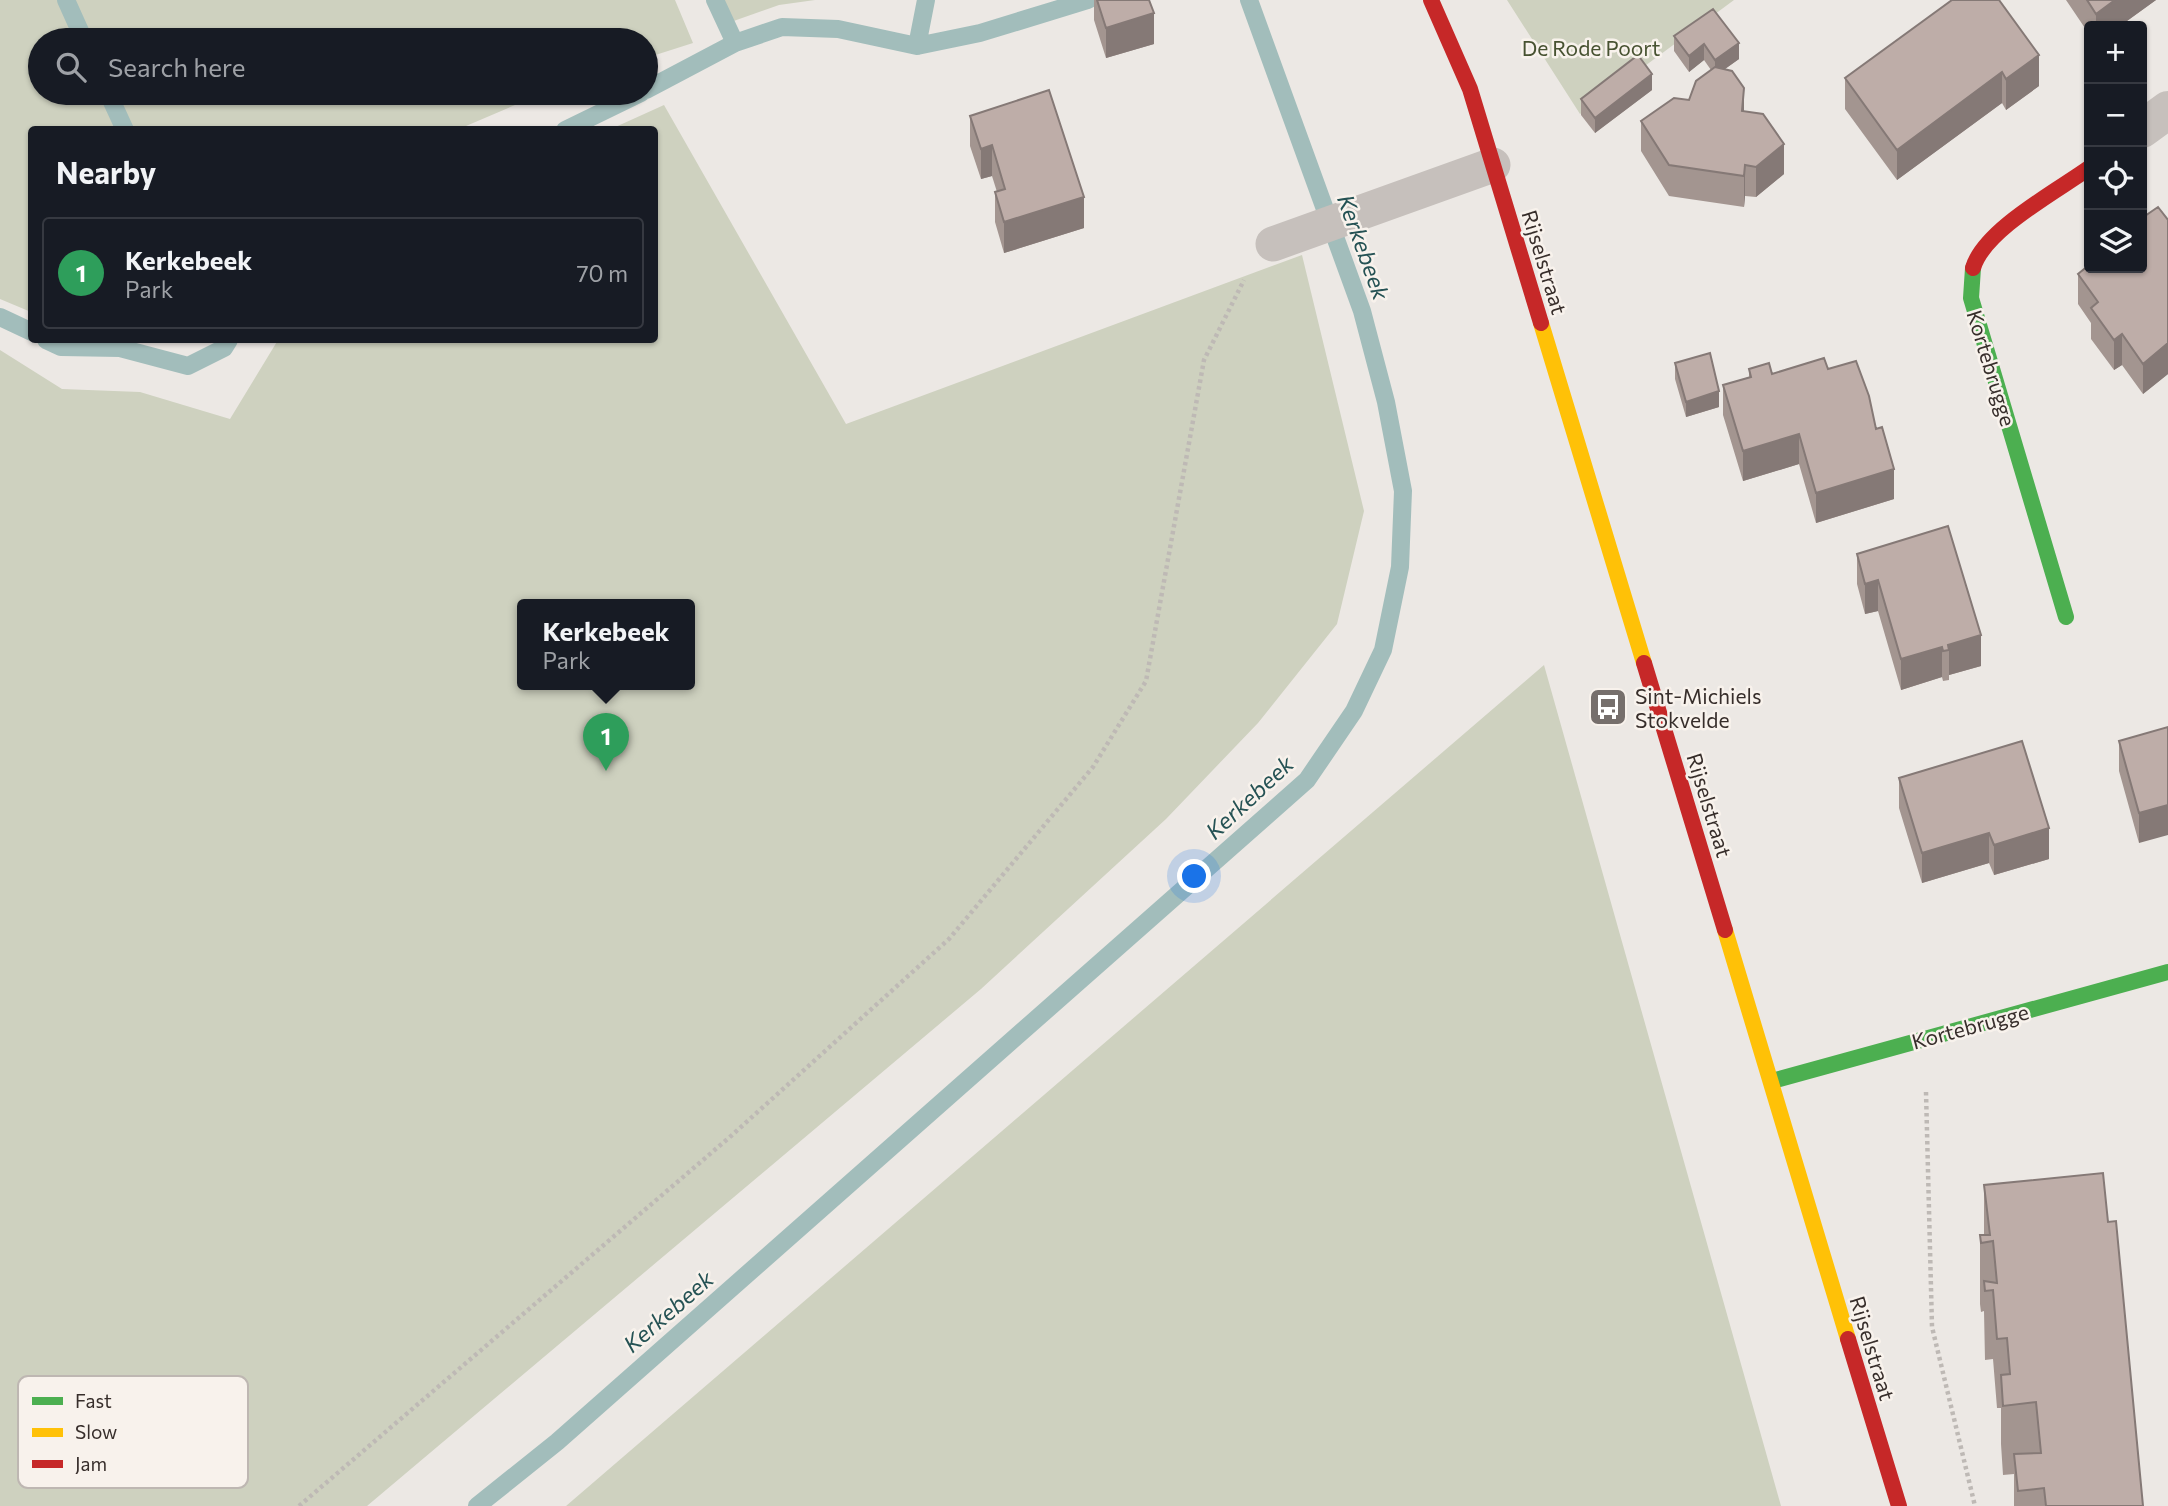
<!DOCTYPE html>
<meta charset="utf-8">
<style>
:root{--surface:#171b24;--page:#20242c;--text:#f1f3f6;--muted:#9ea1a6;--line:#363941;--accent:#1a73e8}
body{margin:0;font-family:Commissioner,sans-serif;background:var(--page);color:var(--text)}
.controls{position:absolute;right:21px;top:21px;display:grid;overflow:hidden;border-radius:7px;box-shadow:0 2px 5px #0004}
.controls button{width:63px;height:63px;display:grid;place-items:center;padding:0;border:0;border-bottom:2px solid var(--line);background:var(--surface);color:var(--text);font:35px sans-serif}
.you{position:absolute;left:1195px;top:877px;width:24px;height:24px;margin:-18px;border:5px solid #fff;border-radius:50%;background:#1a73e8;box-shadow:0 0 0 10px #1a73e833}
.badge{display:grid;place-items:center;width:46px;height:46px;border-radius:50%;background:var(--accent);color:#fff;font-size:23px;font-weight:700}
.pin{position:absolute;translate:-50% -58px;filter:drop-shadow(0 2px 4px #0008)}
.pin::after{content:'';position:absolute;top:37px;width:24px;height:21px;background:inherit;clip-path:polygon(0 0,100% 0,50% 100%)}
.popup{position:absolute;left:517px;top:599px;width:178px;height:91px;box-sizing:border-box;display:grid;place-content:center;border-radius:7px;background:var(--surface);filter:drop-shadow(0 2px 5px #0005);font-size:23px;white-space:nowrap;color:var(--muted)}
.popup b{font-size:26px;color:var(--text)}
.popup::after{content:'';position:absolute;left:50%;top:100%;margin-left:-14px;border:14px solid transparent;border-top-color:var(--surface)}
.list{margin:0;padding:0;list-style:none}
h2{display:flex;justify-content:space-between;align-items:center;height:91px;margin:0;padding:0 28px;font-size:30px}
h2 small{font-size:23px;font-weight:400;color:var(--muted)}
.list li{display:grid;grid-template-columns:46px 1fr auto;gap:21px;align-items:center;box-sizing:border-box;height:112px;margin:0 14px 14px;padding:0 14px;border:2px solid var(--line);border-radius:7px}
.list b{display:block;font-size:26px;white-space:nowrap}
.list p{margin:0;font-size:23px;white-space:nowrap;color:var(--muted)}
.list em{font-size:23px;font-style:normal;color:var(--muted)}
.icon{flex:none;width:38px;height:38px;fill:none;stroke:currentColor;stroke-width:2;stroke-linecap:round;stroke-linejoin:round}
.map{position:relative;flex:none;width:2168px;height:1506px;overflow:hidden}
.search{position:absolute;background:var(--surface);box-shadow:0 2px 5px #0004;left:28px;top:28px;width:630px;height:77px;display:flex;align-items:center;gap:18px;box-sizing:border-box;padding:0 24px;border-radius:38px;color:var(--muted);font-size:26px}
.panel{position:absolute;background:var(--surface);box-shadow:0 2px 5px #0004;left:28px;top:126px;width:630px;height:217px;border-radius:7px}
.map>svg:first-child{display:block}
.green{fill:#ced1bf;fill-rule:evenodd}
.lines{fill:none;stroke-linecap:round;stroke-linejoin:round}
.stream{stroke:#a2bdbb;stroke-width:18}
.path{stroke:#beb9b5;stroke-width:4.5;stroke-dasharray:3.5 3.5;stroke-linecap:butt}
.lane{stroke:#c6c0bc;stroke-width:35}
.street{stroke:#c6c0bc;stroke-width:38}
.fast{stroke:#4caf50;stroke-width:16}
.slow{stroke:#ffc107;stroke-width:16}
.jam{stroke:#c62828;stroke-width:16}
.wall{fill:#a39590}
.shaded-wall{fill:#857976}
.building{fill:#beada8;stroke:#857976;stroke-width:2}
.labels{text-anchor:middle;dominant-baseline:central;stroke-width:5;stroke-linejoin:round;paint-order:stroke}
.park-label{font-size:21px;fill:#475231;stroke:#f8f2ec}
.street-label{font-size:21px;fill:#372e2b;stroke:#f8f2ec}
.poi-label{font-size:21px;fill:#372e2b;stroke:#f8f2ec;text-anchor:start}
.water-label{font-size:23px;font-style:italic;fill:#255254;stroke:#f8f2ec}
.key{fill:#f8f2ec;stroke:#beb7b2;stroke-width:2}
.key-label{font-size:19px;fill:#372e2b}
</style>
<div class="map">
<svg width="2168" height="1506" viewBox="0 0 2168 1506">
<rect width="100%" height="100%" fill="#ece8e4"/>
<path class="green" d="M0 0H675L693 43 646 58V40H40V93H543L459 129 32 130 31 312 0 299Z
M717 0H815L779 5 728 23Z
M1507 0H1734L1580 114Z
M664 105 846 424 1302 255 1364 511 1337 624 1258 723 1166 819 981 989 367 1506H0V350L62 389 140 392 230 419 278 340H654V130L611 129ZM522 605H690V685H522Z
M1544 665 1781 1506H566Z"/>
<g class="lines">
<path class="stream" d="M66 0 84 40
M715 0 735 43
M917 46 926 0
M646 90 735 43 782 27 838 29 917 46 980 33 1088 0
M108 93 125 130
M565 130 641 93
M0 317 32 332
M46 340 61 347 120 348 188 366 224 348 229 340
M477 1506 557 1442 1307 780 1354 711 1383 650 1400 567 1403 491 1386 402 1362 311 1249 0"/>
<path class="path" d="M1926 1092 1932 1327 1975 1506
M299 1506 731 1136 949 939 1093 767 1146 681 1204 360 1244 280"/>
<path class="lane" d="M1273 244 1493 165"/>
<path class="street" d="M2142 129 2168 110"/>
<path class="fast" d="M1973 268 1971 298 2066 617
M1772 1081 2168 972"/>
<path class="slow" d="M1541 323 1644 663
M1725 930 1848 1339"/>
<path class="jam" d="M1431 0 1470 89 1541 323
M1973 268C1984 230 2057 191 2089 168
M1644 663 1725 930
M1848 1339 1899 1506"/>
</g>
<path class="wall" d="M1094 0H1149L1154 44 1106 58 1094 20Z
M1952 0 2039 86 2006 110 2002 103 1897 180 1845 109V78Z
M2066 0H2156L2120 26H2089V34Z
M1713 9 1739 59 1725 69 1744 111 1784 174 1756 197 1745 196 1744 207 1669 196 1641 151V121L1689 100 1711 70 1704 60 1689 72 1674 51V36Z
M1652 90 1595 133 1581 115V99Z
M970 116 1084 228 1004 253 995 222V192H997L992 176 981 179 970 146Z
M2168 220V374L2143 394 2122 365 2114 370 2091 339V323L2078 304V274L2142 268Z
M1675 363 1719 407 1686 417 1675 379Z
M1749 369 1772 374 1828 369 1876 429 1894 499 1816 523 1799 464 1743 481 1723 415V385L1749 377Z
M1857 554 1981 666 1949 675V680L1943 681 1942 677 1901 690 1878 611 1865 614 1857 584Z
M2168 727 2139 843 2119 771V741Z
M1899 778 2049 859 1994 875 1989 863 1922 883 1899 808Z
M1984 1185 2108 1222 2143 1506H2014V1474L2003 1475 2001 1444V1408H1997L1993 1359 1985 1360 1984 1311 1981 1312 1980 1304V1235H1984Z"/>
<path class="shaded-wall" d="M2115 0H2156L2120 26H2096V14Z
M1154 13V44L1106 58V28Z
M1739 43V59L1715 76V60Z
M1704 44V60L1689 72V56Z
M2039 55V86L2006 110V79Z
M2002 72V103L1897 180V150Z
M1652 74V90L1595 133V118Z
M1744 88V118L1742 111Z
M1784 144V174L1756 197V167Z
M992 145V176L981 179V149Z
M1745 165V196L1744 207V176Z
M1084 197V228L1004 253V222Z
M2122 334V365L2114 370V340Z
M2168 343V374L2143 394V364Z
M1719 391V407L1686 417V402Z
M1799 434V464L1743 481V451Z
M1894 469V499L1816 523V493Z
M1878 580V611L1865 614V584Z
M1981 635V666L1949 675V650L1948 645Z
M1942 647V677L1901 690V659Z
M2168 805V835L2139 843V813Z
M2049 828V859L1994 875V845Z
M1989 833V863L1922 883V853Z"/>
<path class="building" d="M1097 0H1149L1154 13 1106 28Z
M1952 0H1999L2039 55 2006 79 2002 72 1897 150 1845 78Z
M2087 0H2115L2096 14Z
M1713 9 1739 43 1715 60 1704 44 1689 56 1674 36Z
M1638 55 1652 74 1595 118 1581 99Z
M1715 67 1732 71 1744 88 1742 111 1763 114 1784 144 1756 167 1745 165 1744 176 1669 165 1641 121 1674 98 1689 100 1696 81Z
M1049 90 1084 197 1004 222 995 192 1005 189 992 145 981 149 970 116Z
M2158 207 2168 220V343L2143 364 2122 334 2114 340 2091 308 2098 302 2078 274 2089 265V268H2142V218Z
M1710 353 1719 391 1686 402 1675 363Z
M1824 358 1828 369 1856 361 1869 396 1876 429 1882 427 1894 469 1816 493 1799 434 1743 451 1723 385 1751 377 1749 369 1769 363 1772 374Z
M1948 526 1981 635 1948 645 1949 650 1943 651 1942 647 1901 659 1878 580 1865 584 1857 554Z
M2168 727V805L2139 813 2119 741Z
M2022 741 2049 828 1994 845 1989 833 1922 853 1899 778Z
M2103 1173 2108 1222 2116 1221 2143 1506H2046L2044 1488 2018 1491 2014 1454 2041 1453 2036 1402 2003 1406 2001 1375 2010 1374 2007 1338 1997 1339 1993 1290 1985 1291 1984 1281 1997 1283 1993 1241 1981 1243 1980 1235H1990L1984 1185Z"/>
<defs>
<symbol id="bus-square" viewBox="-11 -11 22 22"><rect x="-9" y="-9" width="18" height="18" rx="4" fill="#766f6c" stroke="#f8f2ec"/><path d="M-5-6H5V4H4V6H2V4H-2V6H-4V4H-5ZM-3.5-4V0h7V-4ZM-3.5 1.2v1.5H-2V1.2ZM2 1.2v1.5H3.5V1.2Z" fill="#fff"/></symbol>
</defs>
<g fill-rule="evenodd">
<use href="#bus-square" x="1586" y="685" width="44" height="44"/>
</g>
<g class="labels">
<g class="park-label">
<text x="1591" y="47">De Rode Poort</text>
</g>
<g class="street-label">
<text transform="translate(1545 262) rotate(73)">Rijselstraat</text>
<text transform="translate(1992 368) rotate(73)">Kortebrugge</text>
<text transform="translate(1710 805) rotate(73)">Rijselstraat</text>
<text transform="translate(1970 1026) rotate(-15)">Kortebrugge</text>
<text transform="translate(1873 1348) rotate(73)">Rijselstraat</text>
</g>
<g class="poi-label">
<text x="1635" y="695">Sint-Michiels<tspan x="1635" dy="24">Stokvelde</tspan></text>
</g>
<g class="water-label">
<text transform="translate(1364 247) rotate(70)">Kerkebeek</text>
<text transform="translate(1249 797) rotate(-43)">Kerkebeek</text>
<text transform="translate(668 1311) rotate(-41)">Kerkebeek</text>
</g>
</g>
<rect x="18" y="1376" width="230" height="112" rx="10" class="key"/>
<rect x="32" y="1397" width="31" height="8" fill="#4caf50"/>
<rect x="32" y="1428" width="31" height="9" fill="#ffc107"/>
<rect x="32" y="1460" width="31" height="8" fill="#c62828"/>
<g class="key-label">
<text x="75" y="1408">Fast</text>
<text x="75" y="1439">Slow</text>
<text x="75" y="1471">Jam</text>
</g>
</svg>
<div class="controls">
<button>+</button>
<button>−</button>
<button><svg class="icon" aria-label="locate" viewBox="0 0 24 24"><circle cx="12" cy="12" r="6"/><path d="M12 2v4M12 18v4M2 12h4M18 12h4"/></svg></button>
<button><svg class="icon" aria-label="layers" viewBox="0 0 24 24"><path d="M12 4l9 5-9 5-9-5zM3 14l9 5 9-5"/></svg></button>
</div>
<div class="you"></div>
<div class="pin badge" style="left:606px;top:771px;background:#2e9e5b">1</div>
<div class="popup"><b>Kerkebeek</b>Park</div>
<div class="search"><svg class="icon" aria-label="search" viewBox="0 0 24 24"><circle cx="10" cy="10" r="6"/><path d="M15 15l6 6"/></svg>Search here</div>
<section class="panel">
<h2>Nearby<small></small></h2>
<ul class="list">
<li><span class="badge" style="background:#2e9e5b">1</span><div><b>Kerkebeek</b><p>Park</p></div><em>70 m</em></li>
</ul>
</section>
</div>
